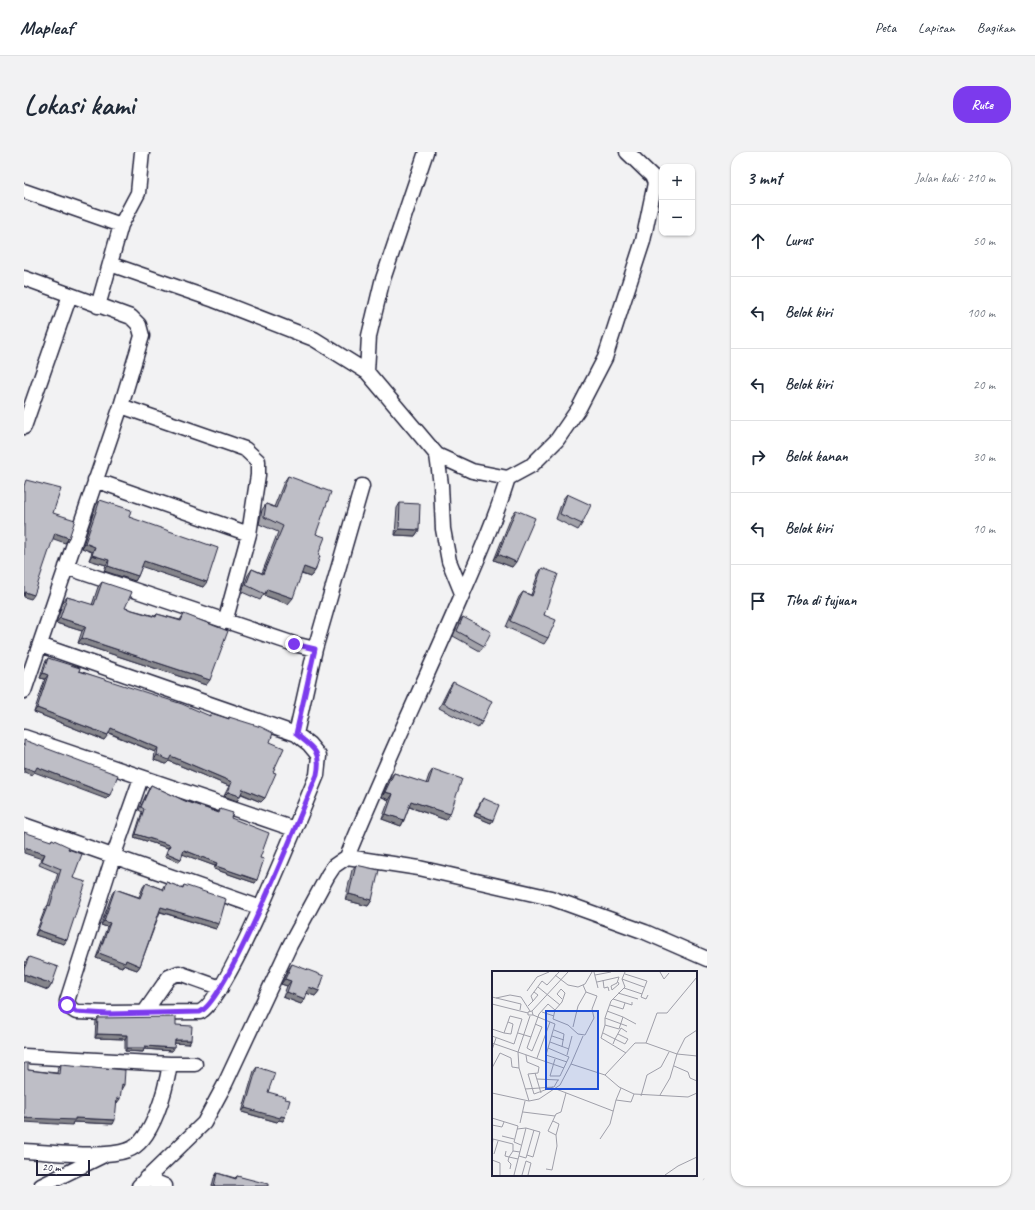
<!DOCTYPE html>
<html lang="id">
<meta charset="utf-8">
<style>
:root{--surface:#fff;--page:#f2f2f3;--text:#1f2937;--muted:#747a83;--line:#e0e1e3;--accent:#7c3aed}
body{margin:0;font-family:Caveat,sans-serif;background:var(--page);color:var(--text)}
.controls{position:absolute;right:12px;top:12px;display:grid;overflow:hidden;border-radius:8px;box-shadow:0 1px 3px #0004}
.controls button{width:36px;height:36px;display:grid;place-items:center;padding:0;border:0;border-bottom:1px solid var(--line);background:var(--surface);color:var(--text);font:20px sans-serif}
.scale{position:absolute;left:12px;bottom:10px;width:54px;box-sizing:border-box;padding-left:4px;border:2px solid #22223b;border-top:0;font-size:11px;line-height:14px;white-space:nowrap;color:#22223b;-webkit-text-stroke:3px #fff;paint-order:stroke}
.stop{position:absolute;width:12px;height:12px;margin:-9px;border:3px solid #7c3aed;border-radius:50%;background:#fff}
.stop.end{background:#7c3aed;border-color:#fff;box-shadow:0 1px 4px #0008}
.list{margin:0;padding:0;list-style:none}
h2{display:flex;justify-content:space-between;align-items:center;height:52px;margin:0;padding:0 16px;font-size:17px}
h2 small{font-size:13px;font-weight:400;color:var(--muted)}
.list li{display:grid;grid-template-columns:26px 1fr auto;gap:12px;align-items:center;box-sizing:border-box;height:72px;padding:0 16px;border-top:1px solid var(--line)}
.list b{display:block;font-size:15px;white-space:nowrap}
.list em{font-size:13px;font-style:normal;color:var(--muted)}
.icon{flex:none;width:22px;height:22px;fill:none;stroke:currentColor;stroke-width:2;stroke-linecap:round;stroke-linejoin:round}
.map{position:relative;flex:none;width:683px;height:1034px;overflow:hidden;border-radius:16px}
header{display:flex;align-items:center;gap:24px;box-sizing:border-box;height:56px;padding:0 20px;background:var(--surface);border-bottom:1px solid var(--line)}
header strong{font-size:19px}
nav{display:flex;gap:22px;margin-inline-start:auto;font-size:14px}
.intro{display:flex;align-items:center;justify-content:space-between;box-sizing:border-box;height:96px;padding:0 24px}
h1{margin:0;font-size:28px}
.button{padding:10px 18px;border-radius:16px;background:var(--accent);color:#fff;font-size:14px;font-weight:700}
main{display:flex;gap:24px;padding:0 24px}
aside{flex:1;background:var(--surface);border-radius:16px;box-shadow:0 1px 3px #0004}
.map>svg:first-child{display:block}
.lines{fill:none;stroke-linecap:round;stroke-linejoin:round}
.street-casing{stroke:#22223b;stroke-width:17}
.street{stroke:#fff;stroke-width:14}
.wall{fill:#a3a3aa;stroke:#22223b}
.shaded-wall{fill:#85858b;stroke:#22223b}
.building{fill:#bebec6;stroke:#22223b}
.route{stroke:#7c3aed;stroke-width:5}
.inset-road{fill:none;stroke:#9f9fa9;stroke-width:1}
.view{fill:#1d4ed8;fill-opacity:0.15;stroke:#1d4ed8;stroke-width:2}
.inset-edge{fill:none;stroke:#22223b;stroke-width:2}
</style>
<header>
<strong>Mapleaf</strong>
<nav><a>Peta</a><a>Lapisan</a><a>Bagikan</a></nav>
</header>
<div class="intro"><h1>Lokasi kami</h1><a class="button">Rute</a></div>
<main>
<div class="map">
<svg width="683" height="1034" viewBox="0 0 683 1034">
<rect width="100%" height="100%" fill="#f2f2f3"/>
<filter id="ink" filterUnits="userSpaceOnUse"><feTurbulence type="fractalNoise" baseFrequency=".025" numOctaves="2"/><feDisplacementMap in="SourceGraphic" scale="8" xChannelSelector="R" yChannelSelector="G"/><feConvolveMatrix kernelMatrix="1 2 1 2 8 2 1 2 1" color-interpolation-filters="sRGB"/></filter>
<g filter="url(#ink)">
<g class="lines">
<defs>
<path id="street" d="M0 39 97 73
M86 112 190 148 290 187 343 220 413 303 448 319 484 326 508 313 533 288 555 256 581 206 619 89 631 31 628 24 603 0
M0 126 107 165 115 173 118 184 97 254 0 539
M74 154 97 73 114 41 118 0
M343 220 345 184 358 130 402 0
M97 254 221 297 234 309V323L225 382 201 470
M0 275 46 143
M413 303 417 333 419 377 425 409 438 441
M71 328 225 382
M42 415 270 492 291 497
M16 493 272 582 285 592 295 604 293 623C277 661 204 847 176 860L84 861 52 860 46 856 43 849 89 705 117 626
M272 582 291 497 338 334
M0 585 270 677
M0 673 237 756
M323 705C356 624 393 546 428 466 448 420 469 374 484 326
M120 861 145 825 155 821 197 836
M0 904 146 912H171
M0 999C28 1000 80 1007 104 998 129 990 142 936 146 912
M122 1026 141 1034
M17 1034 80 1003
M115 1034 180 971 201 932 266 793 304 723 310 714 323 705 395 716 527 746 621 780 683 807"/>
</defs>
<use href="#street" class="street-casing"/>
<use href="#street" class="street"/>
</g>
<path class="wall" d="M264 324 292 382 294 403 291 419 286 425 277 422 264 452 239 443 236 448 218 440 224 423 228 417 238 421 254 380 235 372 238 358 242 352 250 355 260 330Z
M543 342 558 372 554 378 532 367 539 347Z
M76 348 105 365 179 435 118 414 114 424 111 429 80 419 82 413 65 408 68 400 58 396 72 353Z
M376 351 395 378 391 384 371 383 373 356Z
M492 358 488 415 470 408 488 363Z
M518 416 520 463 524 486 520 492 482 475 495 445 499 440 507 443 514 422Z
M78 430 101 456 131 464 133 462 156 468 160 462 182 533 54 491 58 479 32 471 39 450 43 445 68 453 74 435Z
M439 465 460 494 456 499 429 484 435 470Z
M24 506 55 519 185 564 187 561 204 567 205 565 246 590 249 620 237 650 217 642 213 649 200 644 205 634 145 609 142 612 130 608 131 600 84 581 80 588 10 560 21 527 16 526 21 510Z
M429 530 458 570 454 576 415 556 425 536Z
M409 617 422 668 385 655 380 668 377 674 358 667 365 648 358 645 366 626 370 621 402 632 405 623Z
M127 633 161 649 194 660 196 657 207 666 236 706 231 731 190 717 191 714 159 702 155 710 141 704 144 696 110 685 118 660 115 658 125 636Z
M459 646 469 668 467 671 450 664 457 649Z
M28 687 44 697 49 726 40 792 11 783 21 757 24 753 34 721 15 713Z
M332 713 348 748 344 754 321 748 328 718Z
M142 730 158 736 160 733 192 777 136 760 116 814 113 818 99 813 98 815 72 806 83 775 77 773 88 742 91 737 115 745 119 735 122 731 138 737Z
M5 805 28 832 24 838 0 829V812Z
M268 812 295 839 291 844 283 841 277 852 259 845 263 834 257 832 264 818Z
M74 866 152 873 167 888 165 892 150 891 148 899 120 897 119 900 101 899V887L71 886 72 869Z
M37 912 100 933 98 936 92 951 89 972 49 970 48 973 4 918 33 921 34 916Z
M233 915 244 940 259 969 255 968 253 970 218 960 230 919Z
M193 1021 211 1026 213 1024 244 1034H188L190 1026Z"/>
<path class="shaded-wall" d="M375 377 395 378 391 384 371 383Z
M31 381 45 386 41 391 27 386Z
M61 391 71 395 68 400 58 396Z
M474 402 492 410 488 415 470 408Z
M68 403 85 408 82 413 65 408Z
M120 409 183 430 179 435 116 414Z
M84 414 114 424 111 429 80 419Z
M280 415 291 419 286 425 276 421Z
M243 437 269 446 264 452 239 443Z
M1 440 10 443 7 447 0 445V442Z
M36 466 62 474 58 479 32 471Z
M58 486 186 528 182 533 54 491Z
M19 521 24 523 21 527 16 526Z
M13 556 84 583 80 588 10 560Z
M87 576 134 596 131 600 83 580Z
M133 603 147 604 208 630 205 634 145 609 142 612 130 608Z
M0 615H13L86 643 82 647 10 620 8 623 0 620Z
M219 637 241 646 237 650 216 641Z
M204 640 216 644 213 649 200 644Z
M361 640 369 642 365 648 358 645Z
M387 649 426 662 422 668 383 654Z
M452 661 469 668 467 671 450 664Z
M362 662 380 668 377 674 358 667Z
M112 682 146 693 144 696 110 685Z
M0 696 21 702 18 707 0 701Z
M160 698 193 711 191 714 158 702Z
M143 701 157 707 155 710 141 704Z
M192 714 233 728 231 731 190 717Z
M325 742 348 748 344 754 321 748Z
M137 755 195 772 192 777 134 759Z
M80 769 86 771 83 775 77 773Z
M14 778 43 788 40 792 11 783Z
M75 801 102 808 116 814 113 818 99 813 98 815 72 806Z
M0 822 28 832 24 838 0 829Z
M261 827 267 829 263 834 257 832Z
M285 835 295 839 291 844 282 841Z
M263 840 281 847 277 852 259 845Z
M73 882 103 883 101 887 71 886Z
M151 888H167L165 892 148 891Z
M121 894 150 896 148 899 120 897 119 900 101 899 103 896Z
M93 946 96 947 93 951 90 950Z
M221 956 257 964 261 965 259 969 255 968 253 970 218 960Z
M0 966H51L91 968 89 972 49 970 48 973 0 970Z"/>
<path class="building" d="M264 324 307 340 292 382 301 385 294 403 296 404 291 419 280 415 269 446 243 437 241 442 222 433 228 417 239 422 259 374 240 365 242 352 252 356Z
M2 328 37 337 29 361 51 368 45 386 31 381 10 443 1 440 0 444V334Z
M543 342 567 353 558 372 536 362Z
M76 348 107 358 105 365 194 396 183 430 120 409 114 424 84 414 85 408 68 403 71 395 61 391Z
M376 351 396 352 395 378 375 377Z
M492 358 511 366 492 410 474 402Z
M518 416 534 422 520 463 532 468 524 486 486 469 499 440 508 444Z
M78 430 108 440 101 456 132 465 133 462 157 469 160 462 204 479 186 528 58 486 62 474 36 466 43 445 70 453Z
M439 465 467 480 460 494 433 479Z
M24 506 56 516 55 519 158 552 186 564 187 561 205 567V565L237 575 249 581 246 590 260 596 249 620 252 621 241 646 219 637 216 644 204 640 208 630 147 604 145 608 133 603 134 596 87 576 84 583 13 556 24 523 19 521Z
M429 530 468 549 458 570 419 551Z
M0 588 94 623 86 643 13 615 11 619 0 615Z
M409 617 438 627 426 662 387 649 380 668 362 662 369 642 361 640 370 621 404 632Z
M127 633 161 649 195 661 196 657 209 661 207 666 245 681 236 706 240 707 233 728 192 714 193 711 160 698 157 707 143 701 146 693 112 682 120 657 117 655Z
M459 646 475 653 469 668 452 661Z
M0 680 27 689 28 687 45 695 44 697 58 702 49 726 62 730 43 788 14 778 24 753 26 754 37 717 18 709 21 702 0 696Z
M332 713 355 718 348 748 325 742Z
M142 730 159 736 160 733 202 747 195 772 137 755 116 814 102 808 101 811 75 801 86 771 80 769 91 737 116 746 122 731 140 738Z
M5 805 34 815 28 832 0 822V817Z
M268 812 300 824 295 839 285 835 281 847 263 840 267 829 261 827Z
M152 865V873L168 874 167 888H151L150 896 121 894V896H103V883L73 882 74 866Z
M0 911H4V918L36 922 37 912 101 918 100 933 98 932 96 947 93 946 91 968 51 966V968L0 966Z
M233 915 251 921 244 940 262 945 261 947 266 948 261 965 257 964 256 966 221 956Z
M193 1021 212 1027 213 1024 244 1032V1034H190Z
M683 1028V1034H680Z"/>
</g>
<g class="lines" filter="url(#ink)">
<path class="route" d="M43 853 52 860 84 862 176 860C204 847 277 661 293 623 298 599 289 596 272 582L291 497 270 492"/>
</g>
<g transform="translate(468 819)">
<rect width="205" height="205" fill="#f2f2f3"/>
<path class="inset-road" d="M102 1 106 17M168 1 172 8 177 2M133 3 155 10 150 23M63 4 76 14 86 16 93 13 100 1M103 4 119 1M130 8 152 16M111 9 112 17 116 16 117 20M105 11 127 6 125 12 119 15 120 19 127 13 126 11M46 16 68 34M132 17 150 23 149 26 154 28 156 24M35 20 45 6 57 1M126 22 146 28M0 26 29 33 28 39M4 27 18 24 29 26 38 40M121 28 140 34V31M41 30 46 24 42 21M0 33 36 42M118 34 131 38 133 32M36 35 41 30 39 25 50 10 55 14 67 1M40 40 41 44H36V41L40 40 76 1M115 40 131 46 127 58 113 54V47L114 44 119 30 133 16 130 8 133 1M50 41 62 45M41 44 63 53 54 84 75 91M131 46 144 53M113 47 135 55M61 48 76 54 86 63 93 64 102 47 100 38 105 25 94 21M61 48 63 39 70 31 73 22 69 18 65 23 70 28M43 53 50 56 40 80 35 77 46 46 47 43 56 33 63 39M113 54 109 67 134 82M81 56 86 35 94 21 91 14M0 58 12 62 18 45 30 48 22 73 0 65M62 59 72 63 70 76M12 62 19 63 21 53 16 51M26 62 39 66M111 62 123 68 121 73M126 63 136 68 133 73 123 68 129 57 135 61M60 65 72 69M58 71 77 78M0 72 72 97M154 72 185 83 193 67 205 59M56 77 77 86 68 105H58L63 88M0 79 4 67M34 84 35 91 47 96 46 102 36 103 42 123 61 116M75 84 80 65M45 87 58 51M79 93 91 65M182 95 196 101 198 107 205 110M0 97 8 82 19 87 20 96 27 97M43 102 49 122M113 104 127 116 142 123 196 126 205 122M45 108 67 109M33 118 62 116 66 109M64 118 121 140M0 122 37 130 47 128 68 114 79 93 113 104 143 72H154L165 42H175L205 6M168 124 178 107 185 83 205 85M149 125 155 104 169 96 177 81M124 129 139 131 142 123M37 130 27 97 26 81 38 45M31 141 63 145M0 147 26 155 22 171 29 174M61 150 67 153 64 164M28 152 33 130M0 154 10 156 12 151M34 157 48 161 41 186 35 184M10 165 22 168M108 168 118 153 124 129 129 117M0 176 1 168 21 173V180L28 181M14 180 13 185 17 186 16 190 19 193 18 198M21 180 17 186 26 188M2 183 6 170M27 185 34 187 42 159M0 189 8 192V204M34 190 39 192 36 204M54 198 60 199 65 175 64 164 56 160 64 143 69 141 74 122M22 204 34 157 25 158M30 204 34 190M173 204 186 195 205 186"/>
<path class="view" d="M54 40H106V118H54Z"/>
<rect width="205" height="205" class="inset-edge"/>
</g>
</svg>
<div class="controls">
<button>+</button>
<button>−</button>
</div>
<div class="scale">20 m</div>
<div class="stop" style="left:43px;top:853px"></div>
<div class="stop end" style="left:270px;top:492px"></div>
</div>
<aside>
<h2>3 mnt<small>Jalan kaki · 210 m</small></h2>
<ul class="list">
<li><svg class="icon" aria-label="ahead" viewBox="0 0 24 24"><path d="M12 20V5M6 11l6-6 6 6"/></svg><div><b>Lurus</b></div><em>50 m</em></li>
<li><svg class="icon" aria-label="left" viewBox="0 0 24 24"><path d="M17 20v-9H6M10 6l-5 5 5 5"/></svg><div><b>Belok kiri</b></div><em>100 m</em></li>
<li><svg class="icon" aria-label="left" viewBox="0 0 24 24"><path d="M17 20v-9H6M10 6l-5 5 5 5"/></svg><div><b>Belok kiri</b></div><em>20 m</em></li>
<li><svg class="icon" aria-label="right" viewBox="0 0 24 24"><path d="M7 20v-9h11M14 6l5 5-5 5"/></svg><div><b>Belok kanan</b></div><em>30 m</em></li>
<li><svg class="icon" aria-label="left" viewBox="0 0 24 24"><path d="M17 20v-9H6M10 6l-5 5 5 5"/></svg><div><b>Belok kiri</b></div><em>10 m</em></li>
<li><svg class="icon" aria-label="arrive" viewBox="0 0 24 24"><path d="M6 21V4h12l-3 4 3 4H6"/></svg><div><b>Tiba di tujuan</b></div></li>
</ul>
</aside>
</main>
